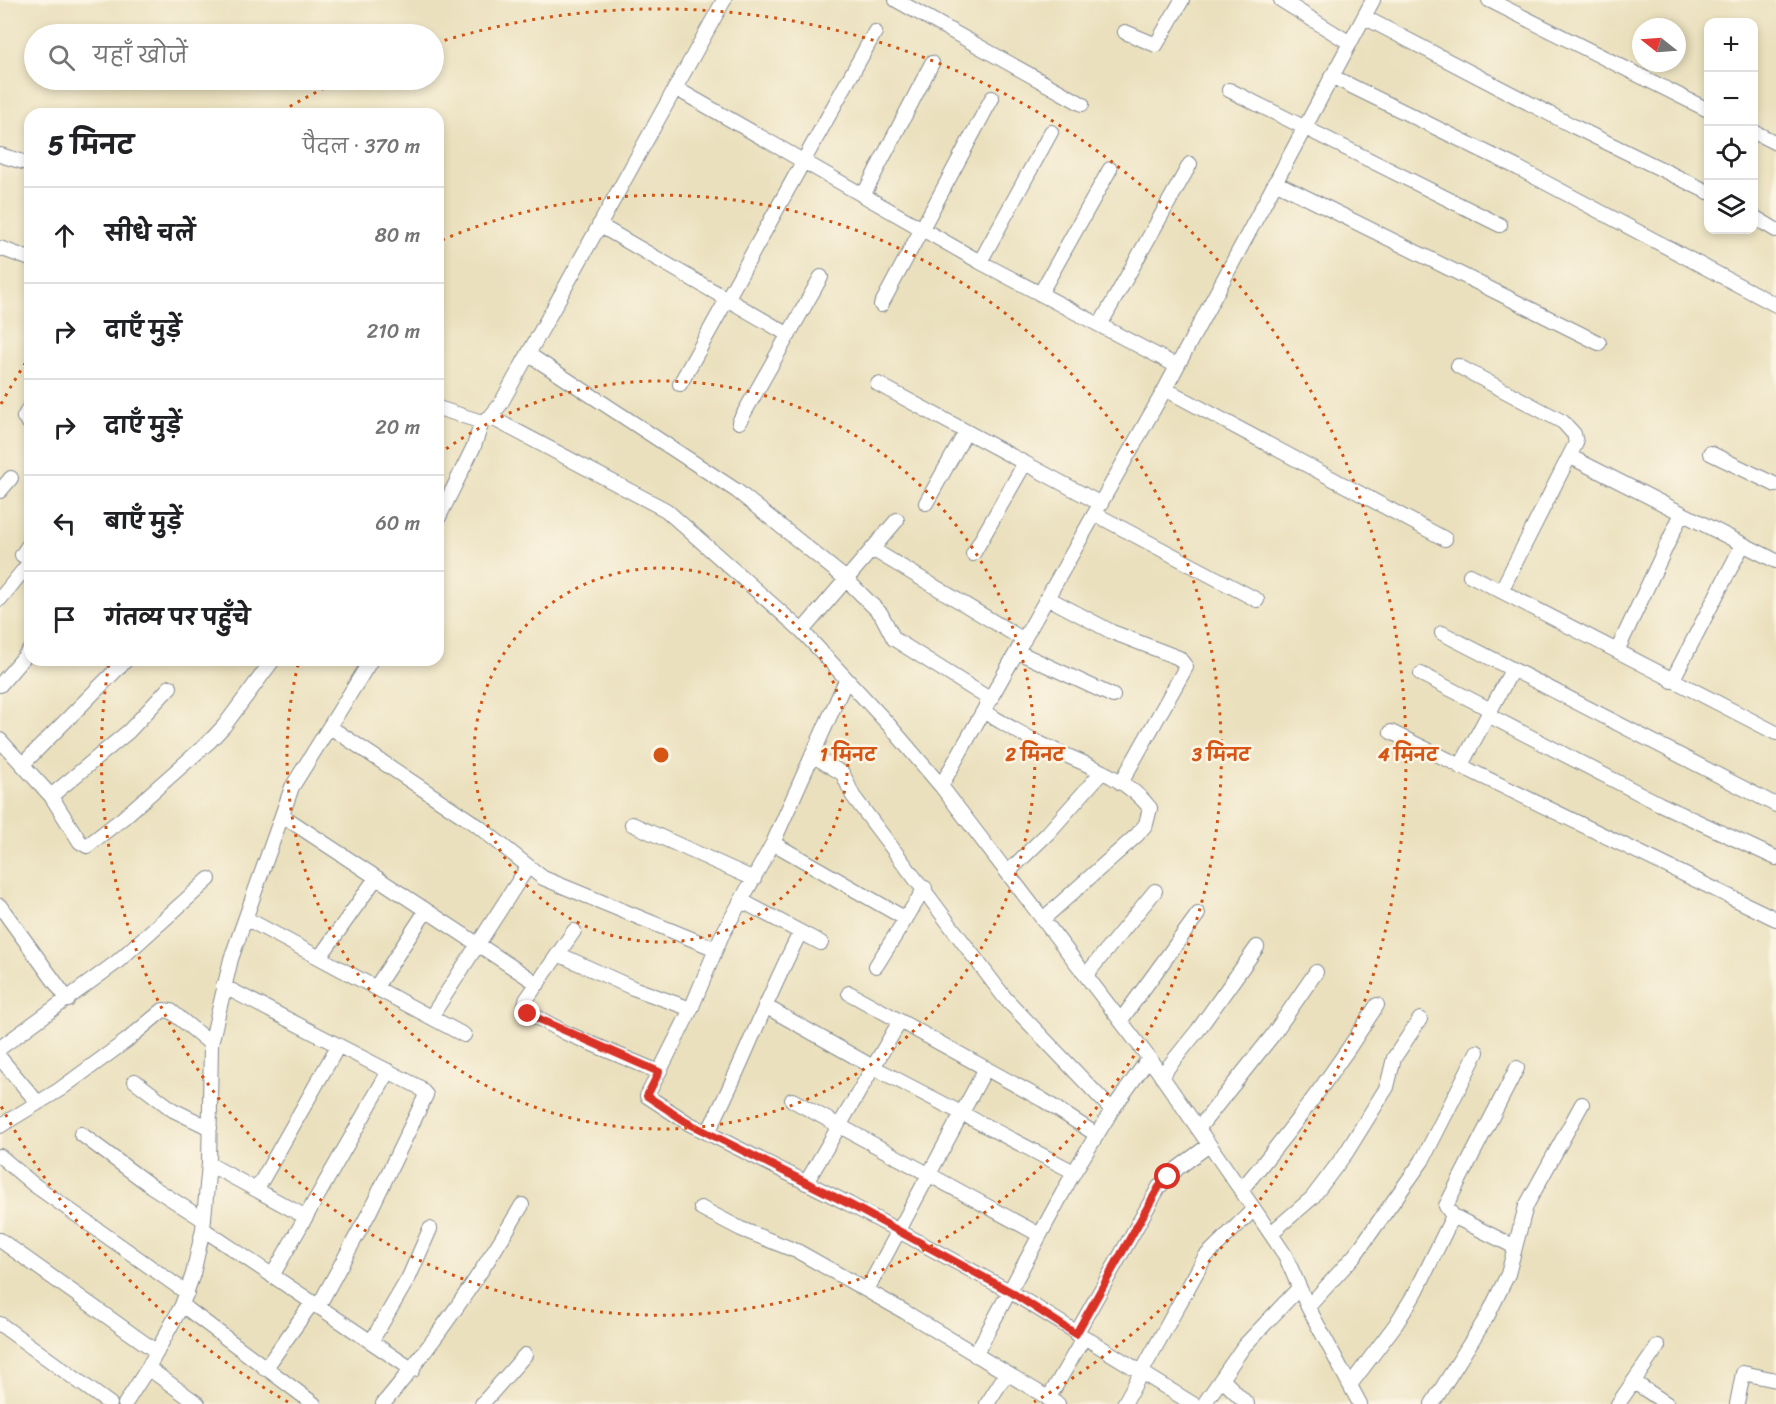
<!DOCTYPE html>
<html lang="hi">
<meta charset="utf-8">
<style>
:root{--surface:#fff;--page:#f6f6f6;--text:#202124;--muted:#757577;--line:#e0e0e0}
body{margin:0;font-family:Sriracha,"Playpen Sans Deva",sans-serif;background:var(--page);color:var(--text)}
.controls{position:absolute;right:18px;top:18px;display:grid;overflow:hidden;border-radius:12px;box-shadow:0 3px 9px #0003}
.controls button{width:54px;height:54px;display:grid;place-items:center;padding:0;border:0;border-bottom:2px solid var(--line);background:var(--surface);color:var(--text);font:30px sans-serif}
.compass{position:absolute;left:1632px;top:18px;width:54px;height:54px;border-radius:50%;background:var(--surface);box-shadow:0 3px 9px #0003;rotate:287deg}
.stop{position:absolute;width:18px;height:18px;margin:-14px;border:4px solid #d93025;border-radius:50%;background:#fff}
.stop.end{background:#d93025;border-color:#fff;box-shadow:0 2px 6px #0008}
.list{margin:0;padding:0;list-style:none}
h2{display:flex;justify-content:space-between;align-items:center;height:78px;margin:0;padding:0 24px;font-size:26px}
h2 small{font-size:20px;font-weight:400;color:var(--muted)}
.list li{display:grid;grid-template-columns:39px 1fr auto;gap:18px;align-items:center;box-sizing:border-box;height:96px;padding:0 24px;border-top:2px solid var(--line)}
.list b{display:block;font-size:22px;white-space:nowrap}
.list em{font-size:20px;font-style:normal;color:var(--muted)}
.icon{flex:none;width:33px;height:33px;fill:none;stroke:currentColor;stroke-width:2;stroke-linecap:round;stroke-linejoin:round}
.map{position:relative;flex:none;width:1776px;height:1404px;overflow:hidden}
.search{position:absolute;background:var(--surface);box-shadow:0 3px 9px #0003;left:24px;top:24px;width:420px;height:66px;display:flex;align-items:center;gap:15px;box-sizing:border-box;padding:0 21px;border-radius:33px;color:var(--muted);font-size:22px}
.panel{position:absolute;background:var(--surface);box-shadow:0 3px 9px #0003;left:24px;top:108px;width:420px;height:558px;border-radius:18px}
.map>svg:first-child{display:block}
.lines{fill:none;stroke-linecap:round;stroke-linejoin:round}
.street-casing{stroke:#82888e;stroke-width:16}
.street{stroke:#fff;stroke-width:14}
.route{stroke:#d93025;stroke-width:8}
.ring{fill:none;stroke:#d45514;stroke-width:3;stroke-dasharray:3 6}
.centre{fill:#d45514;stroke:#fcf5e5;stroke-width:3}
.ring-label{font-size:18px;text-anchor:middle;font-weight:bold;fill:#d45514;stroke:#fcf5e5;stroke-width:5;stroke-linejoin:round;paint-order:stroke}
</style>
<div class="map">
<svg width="1776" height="1404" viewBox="0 0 1776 1404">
<rect width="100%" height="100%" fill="#fcf5e5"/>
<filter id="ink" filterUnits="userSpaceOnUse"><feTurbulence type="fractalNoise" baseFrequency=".0167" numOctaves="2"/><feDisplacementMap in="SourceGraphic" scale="12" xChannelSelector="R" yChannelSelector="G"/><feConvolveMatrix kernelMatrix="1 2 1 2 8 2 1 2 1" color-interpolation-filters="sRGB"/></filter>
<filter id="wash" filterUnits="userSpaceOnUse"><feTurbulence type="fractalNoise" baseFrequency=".008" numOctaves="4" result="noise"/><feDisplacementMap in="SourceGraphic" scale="24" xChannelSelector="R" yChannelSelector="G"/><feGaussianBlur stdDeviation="1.35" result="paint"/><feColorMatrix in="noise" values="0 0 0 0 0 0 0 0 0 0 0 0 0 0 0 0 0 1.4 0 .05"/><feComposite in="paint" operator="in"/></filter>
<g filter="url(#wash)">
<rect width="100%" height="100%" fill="#eae0bd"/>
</g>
<g filter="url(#ink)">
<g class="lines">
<defs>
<path id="street" d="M896 0 1082 104
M1281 0 1350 43
M1489 0 1708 110
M1364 17 1573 126 1708 192
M1125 32 1156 45 1182 0
M1331 76 1518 168 1776 305
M675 88 980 262 1177 366
M1229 90 1500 225
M1754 132 1776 143
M0 155 30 164
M1275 182 1599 343
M863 196 932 63
M1754 217 1776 230
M599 225 789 335
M0 248 30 259
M980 262 1051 132
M1040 294 1110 169
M881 305 992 98
M1100 325 1190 164
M528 354 737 491 846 579 881 614 894 639 991 700
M1458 366 1563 422 1574 434 1576 443 1501 591
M680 384 875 32
M878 384 1101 504
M1165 389 1445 539
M30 406 24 417 30 424
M438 408 482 422 490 417 500 405 724 0
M490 417 666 510 802 631 889 725 941 786 1149 1058 1254 1209 1285 1255 1308 1307 1360 1404
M739 422 821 277
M1710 453 1776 485
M1571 457 1776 561
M0 491 11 478
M926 503 966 432
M1095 514 1257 600
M438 519 474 446 482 422
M30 543 22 555 30 561
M872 549 1024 640
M973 554 1025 463
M1470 575 1776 733
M1048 598 1112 632 1179 658 1186 667 1121 783
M0 599 30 562
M802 631 897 520
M1442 633 1776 805
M1617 651 1682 513
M1018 652 1113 696
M1421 674 1491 710
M846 680 773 843 721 937 691 1009 647 1096 688 1123 849 1204 1011 1292 1193 1404
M1672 681 1743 544
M0 685 30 650
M984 712C1002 722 1019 733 1037 742 1074 761 1124 774 1150 808L1146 824 1137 835 1043 919
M1488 715 1660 804 1776 858
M330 727 478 826 543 878 716 949
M1391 732 1776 919
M0 740 51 796 80 842 87 846 123 818 210 741 224 726 273 660
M812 755 843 774 853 796 1005 998 1112 1110
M23 764 126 660
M1460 767 1512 670
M941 786 1165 389 1373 0
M51 796 129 731 170 687
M283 816 538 984
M632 824 754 879
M773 843 906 919
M1008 872 1048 833 1102 772
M742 901 821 943
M0 906 68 1000
M247 919 464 1035
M574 931 526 1000 524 1010 566 1033 659 1072
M558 954 633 988 691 1009
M320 957 376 878
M876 966 925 888
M1086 975 1155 891
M223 986 419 1087 426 1095 369 1213 318 1307
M376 987 426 911
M849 993 1043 1100 1097 1135
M765 1006 873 1067 1074 1172
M431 1017 527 868
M1121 1020 1198 914
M0 1048 117 962 209 879
M0 1058 38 1103
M1161 1076 1198 1030 1257 947
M135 1081 173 1110 210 1128
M792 1100 1040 1235
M0 1126 59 1090 126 1041 163 1010 171 1011 211 1044
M1198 1129 1272 1036 1316 972
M708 1132C742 1067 766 998 800 933
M81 1134 151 1186 204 1220
M0 1156 33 1184 187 1293
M209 1164 306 1217
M806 1183 900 1021
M257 1189 338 1046
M1241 1190C1291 1131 1336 1070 1377 1005
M701 1208 741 1229 799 1252 905 1312 1058 1404
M203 1229 413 1370
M1271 1233 1312 1198 1346 1153 1387 1087 1394 1058 1420 1019
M0 1240 157 1352
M1515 1247 1453 1216 1446 1206 1517 1068
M272 1276 389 1071
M867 1290 986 1068
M182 1305 314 1404
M1308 1307 1355 1255 1422 1161 1477 1052
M0 1324 110 1404
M1076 1334 1159 1187 1178 1168 1209 1145
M371 1342 409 1277 430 1229
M975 1355 1074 1172 1112 1110 1149 1058
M148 1368 198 1404
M265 1369 312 1303
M1222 1379 1247 1404
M1634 1382 1667 1404
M1350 1385 1396 1324 1417 1290 1453 1216
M1048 1399 1083 1339
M125 1404 148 1368 182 1305 193 1274 203 1229 209 1164 211 1044 231 959 292 787 371 660
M383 1404C436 1341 480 1276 522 1205
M482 1404 525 1355
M987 1404 1006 1374
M1124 1404 1205 1257 1254 1209
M1204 1404 1244 1346 1299 1288
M1432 1404 1488 1315 1508 1274 1526 1206 1582 1104
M1618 1404 1658 1346
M1737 1404 1743 1373 1776 1380"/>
</defs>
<use href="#street" class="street-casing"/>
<use href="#street" class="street"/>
</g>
</g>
<g class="lines" filter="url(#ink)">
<path class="route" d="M528 1014 659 1072 647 1096 688 1123 849 1204 1011 1292 1076 1334 1159 1187 1168 1177"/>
</g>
<g class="ring">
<circle cx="661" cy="755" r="187"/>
<path d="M439 454A374 374 0 1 1 299 661"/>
<path d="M442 240A560 560 0 1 1 109 663"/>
<path d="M288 1402A747 747 0 0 1 1 1106M1 404A747 747 0 0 1 28 359M282 111A747 747 0 0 1 339 81M436 43A747 747 0 0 1 1034 1402"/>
</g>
<circle cx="661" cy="755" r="9" class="centre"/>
<g class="ring-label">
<text x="848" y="761">1 मिनट</text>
<text x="1035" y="761">2 मिनट</text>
<text x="1221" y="761">3 मिनट</text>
<text x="1408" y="761">4 मिनट</text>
</g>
</svg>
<div class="controls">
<button>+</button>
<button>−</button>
<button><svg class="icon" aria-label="locate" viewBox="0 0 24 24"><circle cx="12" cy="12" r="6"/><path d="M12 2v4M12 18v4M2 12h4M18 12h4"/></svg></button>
<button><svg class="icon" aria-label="layers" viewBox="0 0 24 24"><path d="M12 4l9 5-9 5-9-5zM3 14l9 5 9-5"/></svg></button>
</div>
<svg class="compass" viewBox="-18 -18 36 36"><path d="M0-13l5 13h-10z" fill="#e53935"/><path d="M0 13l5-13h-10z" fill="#757577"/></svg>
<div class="stop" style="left:1168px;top:1177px"></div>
<div class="stop end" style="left:528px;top:1014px"></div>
<div class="search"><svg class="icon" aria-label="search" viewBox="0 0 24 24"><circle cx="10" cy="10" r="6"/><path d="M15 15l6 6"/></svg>यहाँ खोजें</div>
<section class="panel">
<h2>5 मिनट<small>पैदल · 370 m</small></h2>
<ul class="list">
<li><svg class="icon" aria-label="ahead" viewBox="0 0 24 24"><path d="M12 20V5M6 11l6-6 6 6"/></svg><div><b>सीधे चलें</b></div><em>80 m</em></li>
<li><svg class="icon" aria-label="right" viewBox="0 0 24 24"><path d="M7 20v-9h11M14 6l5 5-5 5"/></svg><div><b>दाएँ मुड़ें</b></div><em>210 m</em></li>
<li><svg class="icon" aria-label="right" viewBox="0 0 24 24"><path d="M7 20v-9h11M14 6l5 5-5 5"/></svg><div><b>दाएँ मुड़ें</b></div><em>20 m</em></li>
<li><svg class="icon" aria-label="left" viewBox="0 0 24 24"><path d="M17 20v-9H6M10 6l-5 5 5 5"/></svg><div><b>बाएँ मुड़ें</b></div><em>60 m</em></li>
<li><svg class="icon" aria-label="arrive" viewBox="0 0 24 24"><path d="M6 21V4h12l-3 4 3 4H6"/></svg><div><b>गंतव्य पर पहुँचे</b></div></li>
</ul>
</section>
</div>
